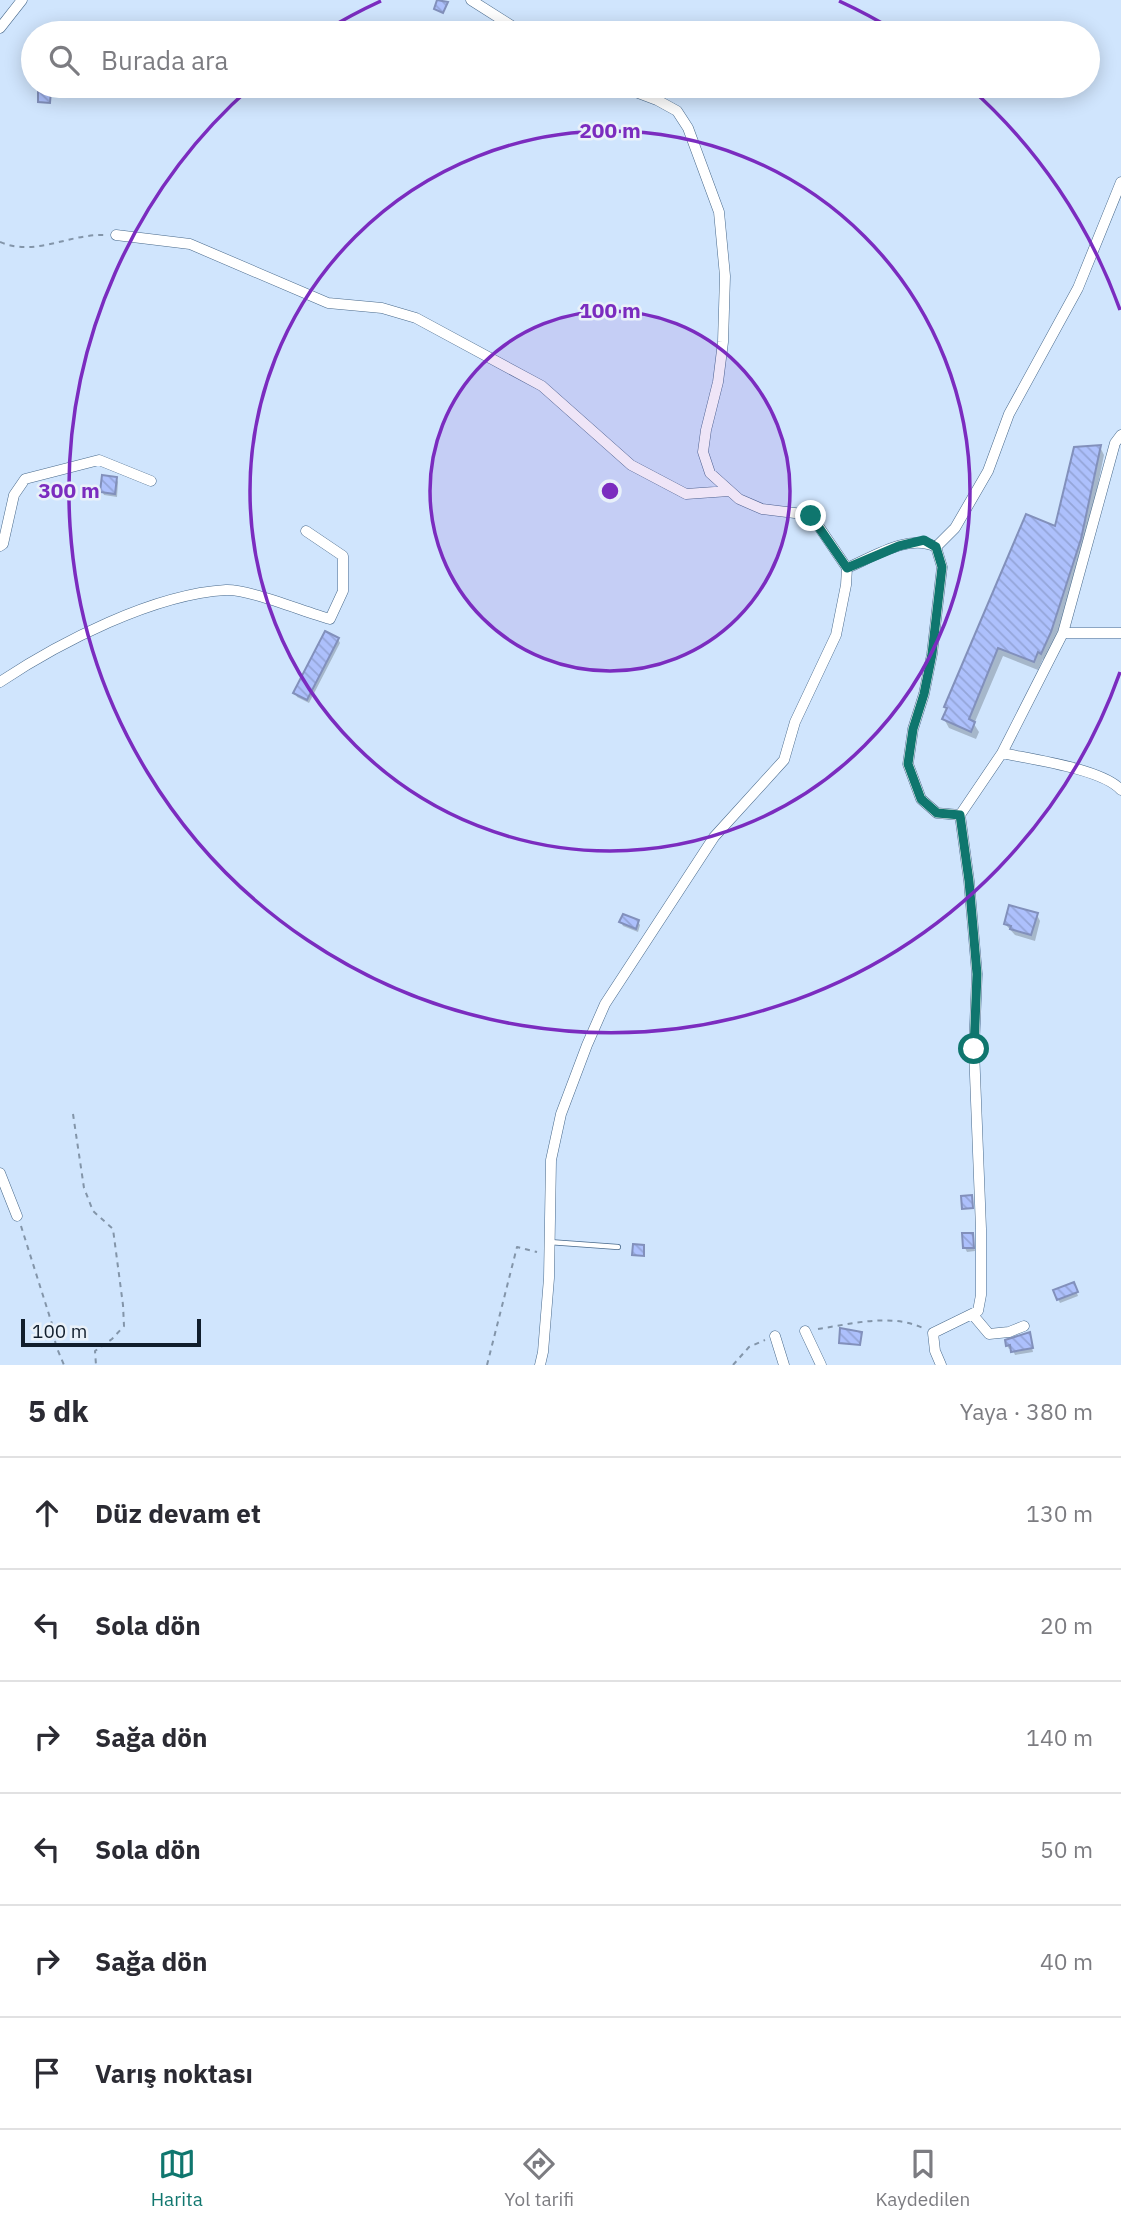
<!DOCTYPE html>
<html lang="tr">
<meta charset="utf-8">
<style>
:root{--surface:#fff;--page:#f7f7f7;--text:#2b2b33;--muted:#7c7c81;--line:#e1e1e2;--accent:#0f766e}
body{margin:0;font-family:"IBM Plex Sans",sans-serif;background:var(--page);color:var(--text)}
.scale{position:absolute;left:21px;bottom:18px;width:180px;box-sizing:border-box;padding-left:7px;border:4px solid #111e2c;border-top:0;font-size:19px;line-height:24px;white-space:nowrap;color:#111e2c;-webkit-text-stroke:5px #e9f1f9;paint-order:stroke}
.stop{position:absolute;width:21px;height:21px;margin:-16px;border:5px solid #0f766e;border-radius:50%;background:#fff}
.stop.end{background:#0f766e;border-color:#fff;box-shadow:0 2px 7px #0008}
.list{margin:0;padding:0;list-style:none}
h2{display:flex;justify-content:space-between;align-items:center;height:91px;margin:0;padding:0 28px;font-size:30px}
h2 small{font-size:23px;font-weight:400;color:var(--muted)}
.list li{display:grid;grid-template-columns:46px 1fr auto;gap:21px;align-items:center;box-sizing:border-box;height:112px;padding:0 28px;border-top:2px solid var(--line)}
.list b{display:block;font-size:26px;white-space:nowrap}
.list em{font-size:23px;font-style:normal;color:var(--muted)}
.icon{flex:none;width:38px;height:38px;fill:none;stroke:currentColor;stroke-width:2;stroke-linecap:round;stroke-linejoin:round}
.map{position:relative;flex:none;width:1121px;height:1365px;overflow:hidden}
.search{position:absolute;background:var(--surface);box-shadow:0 4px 18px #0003;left:21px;right:21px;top:21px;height:77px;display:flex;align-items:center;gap:18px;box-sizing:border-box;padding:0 24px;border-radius:38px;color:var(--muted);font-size:26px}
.sheet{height:763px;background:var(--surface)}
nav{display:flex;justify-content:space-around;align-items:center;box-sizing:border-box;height:98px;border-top:2px solid var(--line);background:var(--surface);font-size:19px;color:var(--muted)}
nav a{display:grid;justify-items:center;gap:4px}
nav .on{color:var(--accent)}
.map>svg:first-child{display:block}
.shadow{fill:#0003}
.building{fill:url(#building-back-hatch);stroke:#8290bb;stroke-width:2}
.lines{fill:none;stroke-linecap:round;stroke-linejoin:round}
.service-casing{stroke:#48698b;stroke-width:6}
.minor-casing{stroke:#48698b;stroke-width:11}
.path{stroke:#8395a9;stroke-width:2;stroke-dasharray:5 5;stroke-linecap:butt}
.service{stroke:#fff;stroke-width:4.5}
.minor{stroke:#fff;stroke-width:10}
.route{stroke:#0f766e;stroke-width:9}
.ring{fill:none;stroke:#7b2cbf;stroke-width:3.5}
.centre{fill:#7b2cbf;stroke:#e9f1f9;stroke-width:3.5}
.ring-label{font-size:21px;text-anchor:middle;font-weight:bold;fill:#7b2cbf;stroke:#e9f1f9;stroke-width:5;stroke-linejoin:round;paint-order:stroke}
</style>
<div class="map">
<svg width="1121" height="1365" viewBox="0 0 1121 1365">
<defs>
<pattern id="building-back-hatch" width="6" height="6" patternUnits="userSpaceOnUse" patternTransform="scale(1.75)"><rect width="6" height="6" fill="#adc0fc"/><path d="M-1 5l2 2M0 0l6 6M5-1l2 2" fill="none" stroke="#94a5d8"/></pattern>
</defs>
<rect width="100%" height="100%" fill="#d0e5fd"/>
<path class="shadow" d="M1100 447 1104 455 1085 548 1055 641 1046 661 1043 659 1038 670 1003 656 974 724 979 732 976 739 949 728 944 719 948 710 946 707 1056 528Z
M116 478 118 482 117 497 104 495 102 491Z
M338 639 340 643 309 703 297 697 295 693Z
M1037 915 1040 921 1035 941 1015 935 1005 924Z
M621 922H638L640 925 638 932 623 926Z
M972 1234 975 1251 967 1252 965 1248Z
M1075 1288 1078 1296 1060 1303 1058 1299Z
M1029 1334 1033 1352 1015 1355 1012 1348 1009 1349 1007 1345Z"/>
<path class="building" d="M437 0 448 2 443 13 434 9Z
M38 90H51L50 103 38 102Z
M1101 445 1081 539 1051 632 1041 654 1038 652 1034 662 998 648 969 719 975 722 971 732 942 719 947 708 944 707 1026 514 1055 526 1074 447Z
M102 475 117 477 115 494 100 492Z
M325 631 339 638 307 700 293 693Z
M1009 905 1038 913 1031 935 1010 929 1011 926 1004 924Z
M623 914 639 920 636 929 619 922Z
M972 1195 973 1208 962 1209 961 1196Z
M962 1233H973L974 1248H963Z
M633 1244 644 1245V1256L632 1255Z
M1074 1282 1078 1292 1057 1300 1053 1290Z
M840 1328 862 1332 860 1345 839 1343Z
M1030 1332 1033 1348 1011 1352 1010 1345 1006 1346 1005 1340Z"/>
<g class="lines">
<defs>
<path id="service" d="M549 1242 618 1247"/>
<path id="minor" d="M471 0 523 33
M0 28 22 0
M116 235 190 244 328 303 382 308 416 318 542 386 631 465 686 494 729 491
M0 546 3 544 14 495 25 479 99 460 151 481
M936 547 955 528 988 471 1009 414 1078 288 1121 182
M847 568C873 557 909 533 936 547L942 567 932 654 924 694 913 729 908 764 921 799 937 813 960 815
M1063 633 1115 443 1121 435
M0 682C60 642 154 594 226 590 249 589 304 612 330 619L343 591V556L306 531
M1002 753 1063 633H1121
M0 1173 17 1216
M973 1315 989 1334 1009 1332 1024 1326
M805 1331 821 1365
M775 1336 784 1365
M540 1365 543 1352 549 1278 551 1160 561 1114 587 1045 605 1004 714 837 784 760 795 722 836 635 846 585 847 568 811 515 762 509 739 499 710 473 703 452 706 430 718 382 723 342 725 276 719 212 688 128 677 111 657 100 620 86
M941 1365 935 1351 933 1333 978 1311 981 1295V1229L974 1049 977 974 969 881 960 815 1002 753C1030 759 1103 769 1121 790"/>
</defs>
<use href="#service" class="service-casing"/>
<use href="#minor" class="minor-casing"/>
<path class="path" d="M0 242C35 257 68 234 104 235
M73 1114 84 1188 93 1211 113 1229 123 1305 124 1326 112 1339 95 1351 96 1365
M21 1226 52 1324 56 1346 64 1365
M818 1329C852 1324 890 1313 923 1328
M487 1365 517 1247 537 1252
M733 1365 749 1347 765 1340"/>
<use href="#service" class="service"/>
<use href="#minor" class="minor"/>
</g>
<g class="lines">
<path class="route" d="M811 516 847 568 899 546 924 540 936 547 942 567 932 654 924 694 913 729 908 764 921 799 937 813 960 815 969 881 977 974 974 1049"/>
</g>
<circle cx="610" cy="491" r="180" fill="#7b2cbf" fill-opacity=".12"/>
<g class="ring">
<circle cx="610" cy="491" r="180"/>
<circle cx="610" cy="491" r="360"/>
<path d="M1120 672A541 541 0 1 1 252 86M323 32A541 541 0 0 1 381 1M839 1A541 541 0 0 1 897 32M968 86A541 541 0 0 1 1120 310"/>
</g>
<circle cx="610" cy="491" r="10" class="centre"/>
<g class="ring-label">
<text x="610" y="138">200 m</text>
<text x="610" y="318">100 m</text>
<text x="69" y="498">300 m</text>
</g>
</svg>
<div class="scale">100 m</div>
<div class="stop" style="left:974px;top:1049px"></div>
<div class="stop end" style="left:811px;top:516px"></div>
<div class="search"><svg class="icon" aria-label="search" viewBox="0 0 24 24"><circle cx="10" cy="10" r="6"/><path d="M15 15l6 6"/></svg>Burada ara</div>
</div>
<section class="sheet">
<h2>5 dk<small>Yaya · 380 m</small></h2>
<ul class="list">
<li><svg class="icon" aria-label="ahead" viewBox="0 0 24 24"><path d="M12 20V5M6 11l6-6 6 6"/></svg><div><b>Düz devam et</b></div><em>130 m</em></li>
<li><svg class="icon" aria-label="left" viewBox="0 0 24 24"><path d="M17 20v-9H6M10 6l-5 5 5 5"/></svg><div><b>Sola dön</b></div><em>20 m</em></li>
<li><svg class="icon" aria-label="right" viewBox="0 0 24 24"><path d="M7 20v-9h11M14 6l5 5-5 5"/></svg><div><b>Sağa dön</b></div><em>140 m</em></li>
<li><svg class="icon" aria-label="left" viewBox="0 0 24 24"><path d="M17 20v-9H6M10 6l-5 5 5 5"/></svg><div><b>Sola dön</b></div><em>50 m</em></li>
<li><svg class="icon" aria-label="right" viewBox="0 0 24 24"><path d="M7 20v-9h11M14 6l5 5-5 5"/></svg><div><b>Sağa dön</b></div><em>40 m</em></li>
<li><svg class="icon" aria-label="arrive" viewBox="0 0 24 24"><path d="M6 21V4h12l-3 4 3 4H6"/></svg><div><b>Varış noktası</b></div></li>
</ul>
</section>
<nav>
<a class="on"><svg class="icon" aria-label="map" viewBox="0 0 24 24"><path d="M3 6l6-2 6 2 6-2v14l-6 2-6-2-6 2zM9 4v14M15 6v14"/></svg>Harita</a>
<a><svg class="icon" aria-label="directions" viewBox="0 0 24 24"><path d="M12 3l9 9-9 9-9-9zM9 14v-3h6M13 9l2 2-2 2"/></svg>Yol tarifi</a>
<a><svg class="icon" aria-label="saved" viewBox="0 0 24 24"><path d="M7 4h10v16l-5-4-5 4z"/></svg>Kaydedilen</a>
</nav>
